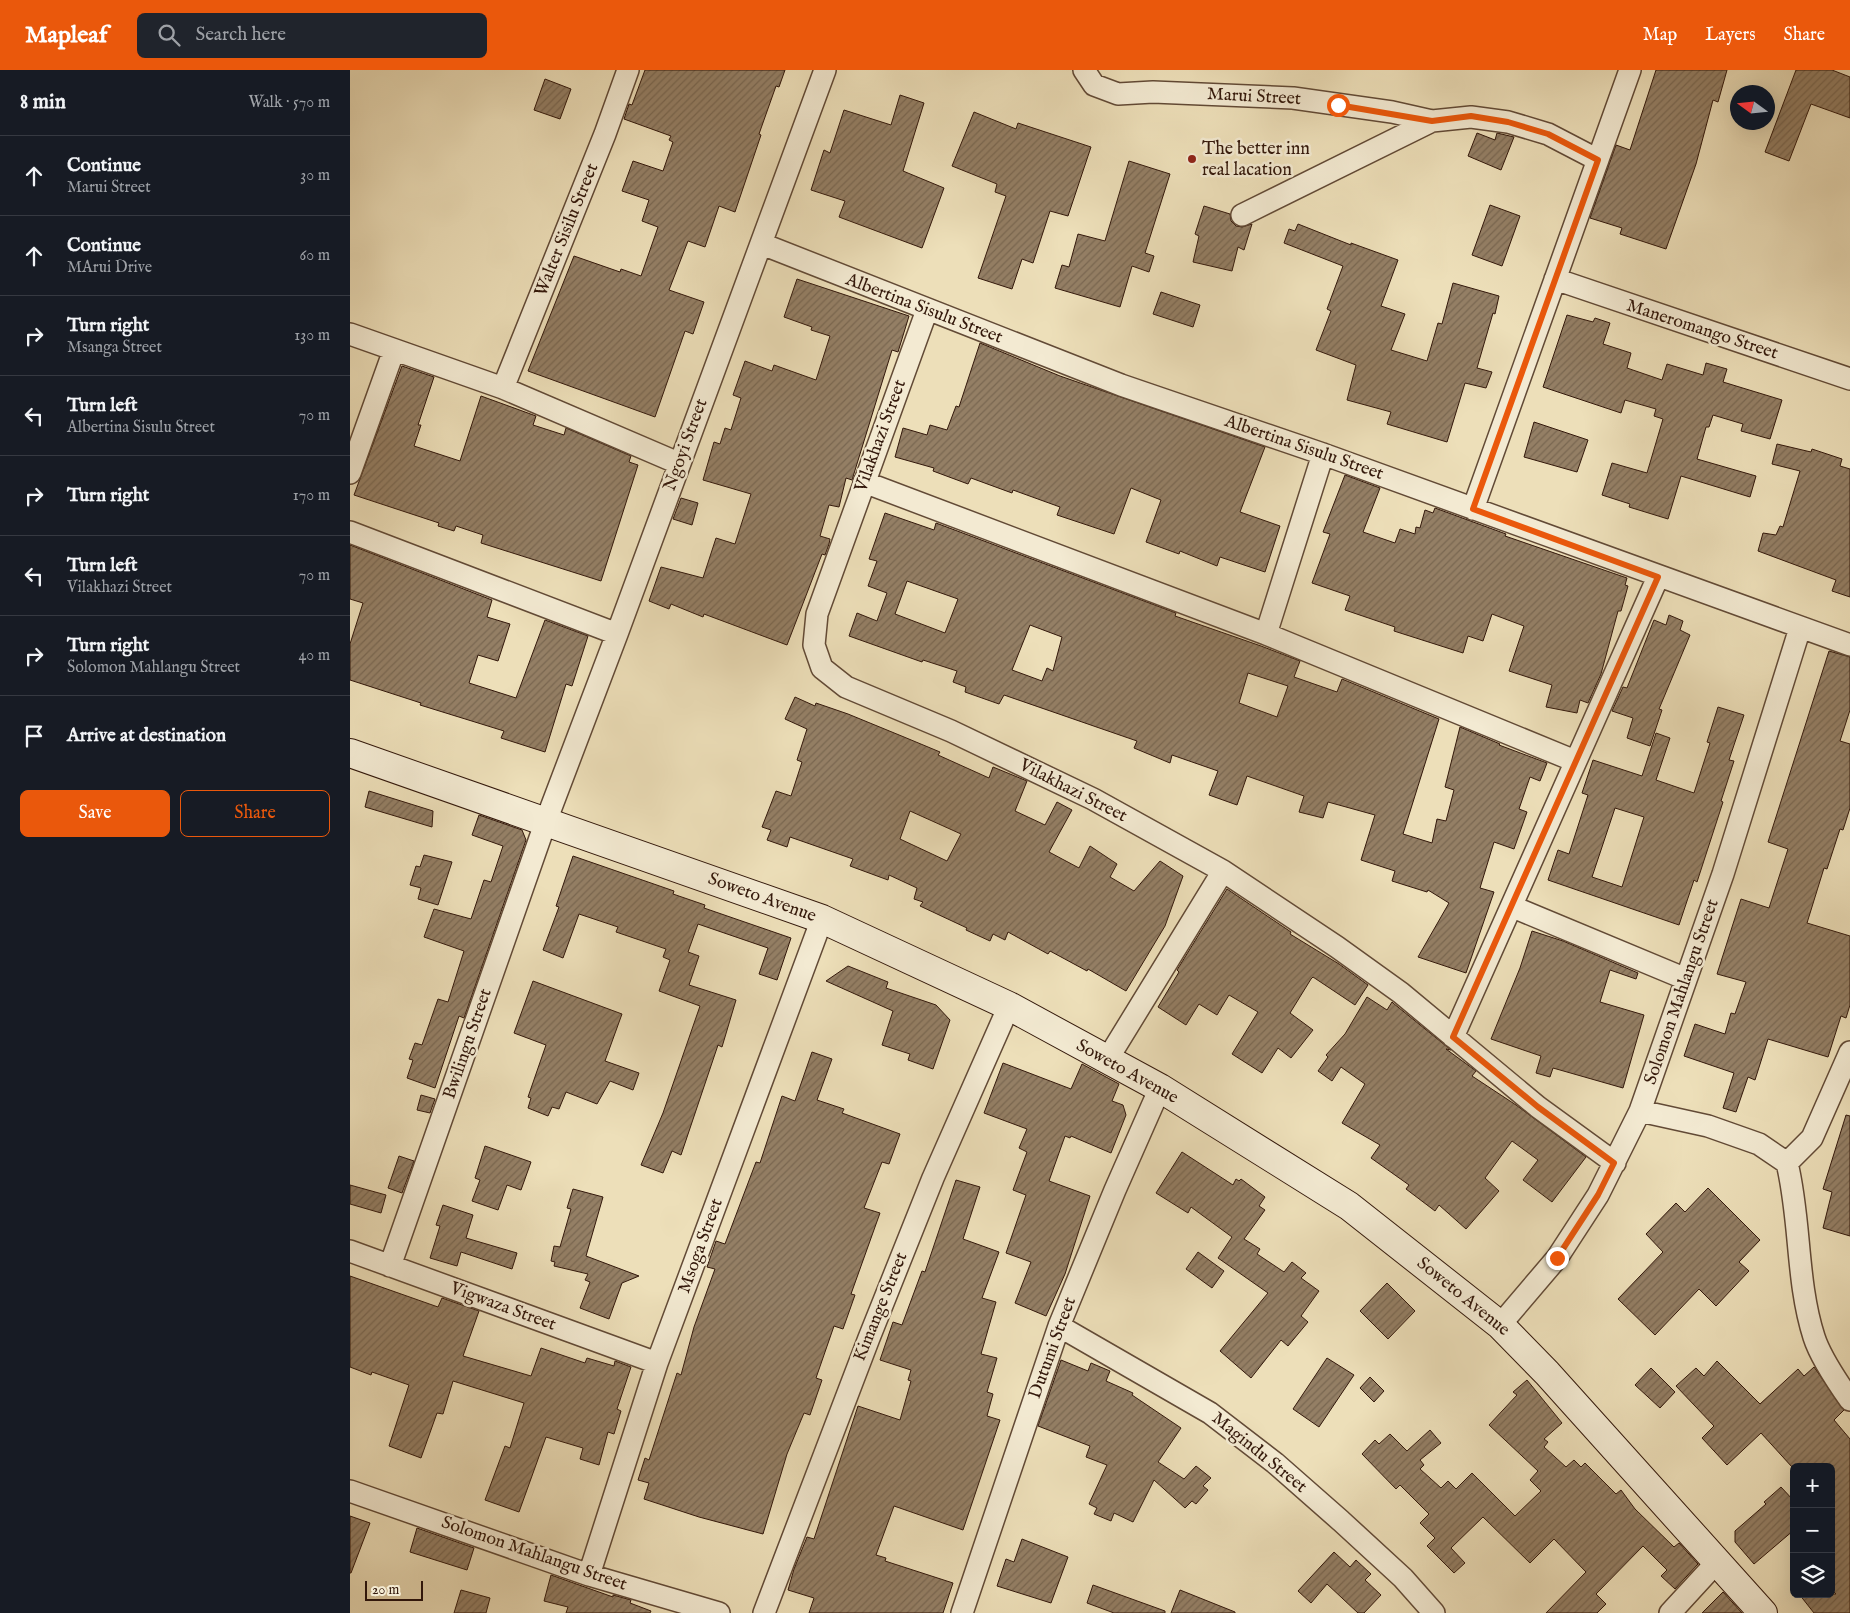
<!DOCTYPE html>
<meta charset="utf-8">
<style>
:root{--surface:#171b24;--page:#20242c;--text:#f1f3f6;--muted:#9ea1a6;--line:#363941;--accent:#ea580c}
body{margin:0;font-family:"IM FELL English",serif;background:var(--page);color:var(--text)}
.controls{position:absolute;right:15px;bottom:15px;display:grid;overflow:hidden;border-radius:8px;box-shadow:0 5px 20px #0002}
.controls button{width:45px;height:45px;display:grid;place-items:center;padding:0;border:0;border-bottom:1px solid var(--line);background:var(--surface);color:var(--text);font:25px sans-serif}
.compass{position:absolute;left:1380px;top:15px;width:45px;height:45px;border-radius:50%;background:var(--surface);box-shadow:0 5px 20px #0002;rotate:285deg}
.scale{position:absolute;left:15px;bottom:12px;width:58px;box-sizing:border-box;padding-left:5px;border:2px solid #33180b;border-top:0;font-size:14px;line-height:18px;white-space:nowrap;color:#33180b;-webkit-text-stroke:4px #f3ead2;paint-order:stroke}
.stop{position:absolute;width:15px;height:15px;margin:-11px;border:4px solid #ea580c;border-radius:50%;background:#fff}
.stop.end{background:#ea580c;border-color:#fff;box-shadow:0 1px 5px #0008}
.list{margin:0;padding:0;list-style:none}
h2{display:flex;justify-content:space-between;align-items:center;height:65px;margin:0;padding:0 20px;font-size:21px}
h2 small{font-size:16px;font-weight:400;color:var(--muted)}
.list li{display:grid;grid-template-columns:32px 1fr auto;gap:15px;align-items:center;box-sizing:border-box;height:80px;padding:0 20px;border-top:1px solid var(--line)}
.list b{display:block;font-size:19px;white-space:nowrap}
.list p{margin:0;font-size:16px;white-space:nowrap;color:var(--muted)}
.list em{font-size:16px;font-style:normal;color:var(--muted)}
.actions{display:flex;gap:10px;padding:15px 20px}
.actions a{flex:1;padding:11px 0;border:1px solid var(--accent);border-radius:8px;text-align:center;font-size:18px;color:var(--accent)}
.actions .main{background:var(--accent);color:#fff}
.icon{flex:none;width:28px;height:28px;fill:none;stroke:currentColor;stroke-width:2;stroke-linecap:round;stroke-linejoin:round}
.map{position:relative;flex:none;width:1500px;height:1543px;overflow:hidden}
header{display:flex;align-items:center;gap:30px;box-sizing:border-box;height:70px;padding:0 25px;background:var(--accent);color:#fff}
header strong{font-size:24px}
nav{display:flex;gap:28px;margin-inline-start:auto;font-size:18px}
.search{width:350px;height:45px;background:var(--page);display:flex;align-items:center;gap:12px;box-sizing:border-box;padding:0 18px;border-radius:8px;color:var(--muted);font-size:19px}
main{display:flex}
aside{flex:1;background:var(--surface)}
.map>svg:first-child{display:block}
.building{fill:url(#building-hatch);stroke:#33180b;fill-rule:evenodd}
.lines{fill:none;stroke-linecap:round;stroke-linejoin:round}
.street-casing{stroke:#624a36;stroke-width:24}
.secondary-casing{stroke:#33180b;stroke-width:30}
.street{stroke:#f3ead2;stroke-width:21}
.secondary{stroke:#f3ead2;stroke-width:28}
.route{stroke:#ea580c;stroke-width:6}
.poi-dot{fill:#8f2418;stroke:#f3ead2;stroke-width:2}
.labels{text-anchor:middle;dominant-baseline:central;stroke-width:5;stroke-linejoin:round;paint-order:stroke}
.street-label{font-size:18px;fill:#33180b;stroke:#f3ead2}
.poi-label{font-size:18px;fill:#33180b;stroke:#f3ead2;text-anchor:start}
</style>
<header>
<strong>Mapleaf</strong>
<div class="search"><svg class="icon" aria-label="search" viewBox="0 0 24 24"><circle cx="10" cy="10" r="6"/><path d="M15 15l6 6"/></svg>Search here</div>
<nav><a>Map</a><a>Layers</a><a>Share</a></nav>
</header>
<main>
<aside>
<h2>8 min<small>Walk · 570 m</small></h2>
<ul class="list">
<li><svg class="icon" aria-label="ahead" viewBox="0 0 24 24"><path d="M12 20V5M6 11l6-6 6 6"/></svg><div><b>Continue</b><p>Marui Street</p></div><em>30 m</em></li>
<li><svg class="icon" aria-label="ahead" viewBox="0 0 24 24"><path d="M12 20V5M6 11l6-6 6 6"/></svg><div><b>Continue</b><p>MArui Drive</p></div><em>60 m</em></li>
<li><svg class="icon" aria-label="right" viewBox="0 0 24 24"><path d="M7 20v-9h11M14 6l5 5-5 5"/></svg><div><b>Turn right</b><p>Msanga Street</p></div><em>130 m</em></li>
<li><svg class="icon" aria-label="left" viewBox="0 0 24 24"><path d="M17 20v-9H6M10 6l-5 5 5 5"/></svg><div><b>Turn left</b><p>Albertina Sisulu Street</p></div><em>70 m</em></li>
<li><svg class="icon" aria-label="right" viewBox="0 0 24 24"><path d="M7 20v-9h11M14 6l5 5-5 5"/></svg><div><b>Turn right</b></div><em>170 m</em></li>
<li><svg class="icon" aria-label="left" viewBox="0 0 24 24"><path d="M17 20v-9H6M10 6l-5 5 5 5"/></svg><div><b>Turn left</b><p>Vilakhazi Street</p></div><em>70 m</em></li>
<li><svg class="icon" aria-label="right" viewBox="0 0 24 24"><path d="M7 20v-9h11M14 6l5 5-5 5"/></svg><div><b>Turn right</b><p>Solomon Mahlangu Street</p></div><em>40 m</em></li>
<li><svg class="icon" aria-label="arrive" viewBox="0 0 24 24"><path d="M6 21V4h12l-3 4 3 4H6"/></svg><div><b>Arrive at destination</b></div></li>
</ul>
<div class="actions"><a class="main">Save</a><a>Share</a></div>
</aside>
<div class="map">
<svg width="1500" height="1543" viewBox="0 0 1500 1543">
<defs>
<pattern id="building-hatch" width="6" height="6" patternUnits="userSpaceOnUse" patternTransform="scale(1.25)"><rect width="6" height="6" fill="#947f65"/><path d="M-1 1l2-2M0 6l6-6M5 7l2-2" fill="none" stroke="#796751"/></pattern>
</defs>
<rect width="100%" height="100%" fill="#eddfb9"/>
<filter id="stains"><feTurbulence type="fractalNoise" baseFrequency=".004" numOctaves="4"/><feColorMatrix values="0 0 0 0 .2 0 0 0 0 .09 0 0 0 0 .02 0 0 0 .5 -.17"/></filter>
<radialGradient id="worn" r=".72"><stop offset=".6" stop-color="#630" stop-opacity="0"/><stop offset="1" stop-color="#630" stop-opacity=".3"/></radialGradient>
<path class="building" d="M295 0H435L429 17 426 16 409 64 411 65 385 142 369 136 355 177 338 171 319 220 354 232 343 264 335 261 305 347 178 301 224 186 270 202 271 199 291 206 308 157 292 151 299 130 272 121 283 91 313 101 323 72 319 70 321 66 274 49 279 34 282 35Z
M1306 0H1377L1368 32 1363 30 1346 94 1316 179 1270 164 1272 158 1240 148 1266 75 1280 80Z
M1446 0H1482L1500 7V48L1461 34 1439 91 1415 82Z
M195 9 221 19 210 49 184 40Z
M550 25 574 33 553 101 594 118 572 178 489 147 495 131 461 120 474 80 480 83 494 40 541 55Z
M624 42 666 59 668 53 741 77 718 146 700 141 683 193 672 189 662 219 628 208 656 126 645 122 647 114 602 96Z
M1127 63 1145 70 1147 63 1164 67 1151 100 1118 86Z
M779 91 820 104 795 183 804 186 799 202 782 196 770 237 705 218 712 195 719 197 728 164 755 171Z
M1140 135 1170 146 1152 196 1122 185Z
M854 136 880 144 881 151 886 156 892 157 902 154 894 180 888 177 882 201 843 192 849 166 845 164Z
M948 154 1001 175V173L1048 190 1031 236 1055 244 1041 280 1077 291 1088 253 1092 254 1103 213 1149 226 1145 244 1143 243 1127 298 1142 302 1136 318 1115 313 1097 372 1037 354 1041 342 997 330 1006 295 966 280 981 241 977 239 993 196 934 173 939 159 945 161Z
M447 209 559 246 548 282 542 280 502 410 496 408 489 437 479 435 470 466 480 469 479 474 475 485 472 484 437 575 354 544 353 547 321 534 319 539 299 531 311 497 353 508 366 468 385 474 401 424 353 410 364 372 370 374 375 358 381 360 391 328 383 325 395 291 422 301 424 295 466 310 480 266 461 260 462 257 434 247Z
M811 222 850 235 843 257 803 244Z
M1217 245 1243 252 1245 248 1260 253 1253 274 1281 283 1277 298 1312 310 1317 294 1353 305 1356 293 1377 299 1373 312 1432 330 1420 369 1391 361 1393 354 1363 345 1359 357H1356L1347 389 1406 406 1400 427 1331 406 1318 449 1279 437 1280 434 1252 425 1262 393 1297 403 1313 349 1304 346 1306 339 1275 330 1271 343 1193 317Z
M630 273 710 306 915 377 890 442 930 456 915 502 870 487 867 496 830 481 829 484 796 472 811 430 781 418 764 464 707 445 710 437 663 420 662 423 621 408 618 414 583 401 584 398 545 387 553 358 577 365 580 355 597 360 606 336 609 337Z
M52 296 84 307 68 355H71L64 376 110 391 131 326 186 346 183 355 214 365 216 358 281 386 279 392 288 395 251 511 131 473 133 465 106 456 104 461 88 456 89 453 4 425Z
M1184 352 1238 370 1227 402 1174 387Z
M1427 374 1461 382 1462 379 1492 389 1490 396 1500 399V527L1482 521 1486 510 1408 481 1413 463 1426 465 1430 456 1433 457 1450 401 1422 394Z
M995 405 1030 418 1013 462 1045 473 1050 459 1065 464 1066 457 1070 458 1075 440 1083 443 1085 438 1156 464 1155 466 1277 508 1275 515 1278 516 1271 541H1268L1251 604 1238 633 1230 630 1227 643 1196 637 1202 615 1159 601 1174 556 1142 544 1133 571 1118 566 1113 583 1044 561 1045 557 995 540 1000 526 962 513 980 464 973 462Z
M331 428 348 433 342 455 323 449Z
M535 443 584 460 586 453 826 543 825 546 911 576 950 591 944 607 987 622 992 609 1089 649 1053 764 1082 773 1087 749 1096 751 1104 720 1095 717 1110 657 1150 674 1149 675 1197 693 1190 711 1180 707 1169 739 1177 742 1164 779 1144 772 1130 818 1144 822 1116 903 1068 887 1099 833 1078 820 1077 822 1042 811 1045 801 1011 790 1025 745 978 732 973 748 949 742 954 726 897 706 887 735 859 725 868 701 822 685 820 693 784 678 787 671 654 625 649 634 615 622 616 617 603 612 607 601 573 590 572 592 499 566 507 543 527 551 537 523 518 516 527 491 519 489ZM557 511 608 529 595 563 545 544ZM680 555 712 567 703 601 697 598 692 611 662 600ZM898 603 938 616 927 647 889 633Z
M0 475 142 530 137 547 160 554 148 591 128 585 119 613 166 628 195 550 238 566 222 616 216 614 195 682 151 668 154 661 70 635 71 633 0 610V574L13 533 0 529Z
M1319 545 1333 551 1330 560 1340 565 1309 639 1312 640 1300 676 1277 668 1283 648 1262 641 1273 617 1277 618 1304 550 1316 555Z
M1479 581 1500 587V640L1490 671 1500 674V738L1493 760 1490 759 1477 799 1474 798 1457 853 1500 866V935L1496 948 1491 946 1478 987 1418 969 1405 1010 1398 1007 1386 1042 1373 1038 1384 1003 1334 986 1345 954 1375 964 1381 943 1385 944 1396 912 1367 904 1391 829 1419 838 1438 779 1418 772Z
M445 627 465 636 466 633 498 644 554 667 590 682 588 685 639 708 643 697 677 711 665 741 695 755 707 732 722 740 699 782 729 798 740 776 767 794 760 807 784 821 810 791 833 806 815 856 776 921 738 899 737 901 700 881 698 884 658 862 655 870 643 864 640 871 616 860 617 858 570 836 573 832 564 829 567 818 539 805 538 810 500 796 503 789 440 767 437 777 417 770 421 760 412 757 426 721 441 726 452 692 447 690 457 659 435 649ZM560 741 611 764 597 791 550 769Z
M1368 637 1394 645 1379 690 1384 691 1371 731 1373 732 1347 812 1344 810 1329 855 1198 810 1208 780 1219 784 1238 725 1232 723 1243 690 1292 706 1306 663 1320 668 1306 710 1344 723 1360 673 1357 672ZM1265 738 1294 747 1272 817 1242 807Z
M19 721 83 741 82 757 15 737Z
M129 745 172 760 176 770 114 948 109 946 85 1018 57 1008 63 990 59 989 65 973 72 975 88 929 98 932 114 881 74 867 84 839 121 849 134 810 141 812 153 776 122 765Z
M74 785 102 792 88 835 68 829 71 818 60 815 66 796 70 797Z
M223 786 324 821 323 824 355 835 354 838 441 868 427 910 409 904 418 878 348 854 338 882 349 886 339 915 386 930 372 977 368 975 331 1085 322 1081 313 1103 291 1095 313 1043 350 936 309 921 320 890 313 887 316 879 266 862 268 857 229 844 213 888 193 880 209 837 206 836Z
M877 819 941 862 940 864 989 894 1018 915 1005 935 963 907 961 909 940 943 963 960 941 988 928 978 912 1003 882 984 908 942 879 925 867 945 849 934 836 955 808 937 829 902 827 900Z
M1182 861 1213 871 1288 903 1286 909 1260 900 1250 932 1294 945 1273 1018 1203 998 1200 1007 1186 1003 1191 986 1141 969 1170 898Z
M498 896 538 912 536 918 586 935 600 950 583 999 558 990 560 984 532 975 543 941 476 911Z
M183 911 272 944 255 991 289 1003 283 1020 260 1011 247 1034 216 1022 209 1039 202 1037 198 1046 178 1038 181 1028 178 1027 196 975 164 963Z
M1017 927 1037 940 1042 932 1043 933 1101 980 1096 979 1126 1001 1122 1006 1166 1035 1236 1087 1202 1132 1173 1110 1188 1090 1162 1071 1135 1108 1149 1121 1116 1159 1089 1135 1085 1141 1056 1119 1059 1115 1021 1088 1030 1075 992 1053 1015 1014 991 997 982 1011 968 1001 978 987 976 985 995 964Z
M462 982 482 989 467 1030 494 1039 492 1043 550 1064 539 1094 532 1092 514 1138 530 1143 501 1224 505 1225 493 1259 484 1256 466 1308 472 1310 460 1345 454 1343 437 1384 413 1464 349 1447 294 1429 299 1413 288 1410 295 1388 299 1390 327 1303 331 1305 344 1257 365 1199 357 1197 366 1171 375 1174 406 1092 410 1093 432 1026 445 1031Z
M653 993 721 1019 732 994 769 1014 762 1031 773 1035 776 1045 761 1083 721 1066 720 1068 715 1066 699 1111 740 1126 715 1204 696 1246 665 1233 681 1192 656 1183 676 1125 663 1120 677 1082 669 1078 677 1059 634 1043Z
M71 1025 85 1029 80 1043 67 1040Z
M1496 1045 1500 1046V1166L1473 1158 1482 1122 1473 1119Z
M135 1076 181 1092 171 1120 157 1115 148 1140 122 1131 130 1110 125 1108Z
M832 1082 883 1115 886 1109 889 1111 891 1109 915 1127 909 1136 915 1140 894 1169 910 1179 907 1184 934 1202 942 1192 956 1203 951 1208 969 1221 951 1246 958 1252 938 1276 931 1270 901 1308 870 1281 918 1223 868 1188 882 1167 841 1137 838 1143 806 1123Z
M49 1086 64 1091 52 1123 38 1118Z
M606 1110 630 1117 613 1169 649 1182 632 1228 646 1232 631 1284 647 1288 637 1322 643 1324 637 1346 650 1350 613 1460 544 1436 526 1485 536 1488 535 1491 603 1513 593 1543H459L464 1528 438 1520 444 1499 457 1467 464 1469 508 1336 550 1350 561 1311 558 1310 561 1300 530 1290 543 1252 552 1255 572 1201 575 1202Z
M0 1115 36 1125 31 1143 0 1134Z
M1358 1118 1410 1170 1389 1192 1399 1201 1366 1236 1349 1219 1305 1265 1268 1229 1313 1182 1296 1164 1326 1133 1335 1142Z
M223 1119 253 1127 236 1186 289 1206 272 1213 259 1249 230 1238 240 1212 235 1210 238 1204 204 1196 205 1192 201 1191 204 1176 210 1177 221 1139 217 1138Z
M93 1135 123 1145 116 1168 167 1183 162 1199 111 1182 107 1196 80 1188 90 1156 86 1155Z
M848 1182 874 1201 862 1218 836 1199Z
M0 1206 88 1237 92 1228 129 1241 113 1286 181 1306 191 1278 235 1293 237 1288 264 1296 265 1291 281 1297 267 1339 271 1341 264 1364 258 1362 249 1395 230 1389 233 1378 196 1367 169 1442 135 1430 155 1376 160 1378 174 1333 103 1311 93 1344 87 1343 71 1388 39 1376 59 1315 22 1302 21 1305 0 1297Z
M1037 1213 1065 1241 1038 1269 1010 1241Z
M977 1288 1004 1305 969 1357 943 1339Z
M711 1290 738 1301 741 1293 760 1301 756 1311 783 1323 782 1325 831 1358 808 1392 834 1409 846 1396 861 1408 853 1416 858 1420 846 1434 842 1431 835 1438 804 1410 783 1452 764 1443 761 1451 744 1444 747 1438 739 1434 757 1395 736 1387 740 1376 688 1356Z
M1367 1291 1410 1334 1448 1299 1454 1306 1464 1297 1494 1340 1484 1350 1500 1369V1543H1464L1449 1524H1486L1481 1519V1397H1442L1411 1363 1377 1395 1352 1368 1364 1356 1326 1316 1346 1298 1354 1306Z
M1301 1298 1325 1322 1310 1338 1285 1315Z
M1020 1307 1034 1321 1024 1332 1010 1318Z
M1177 1310 1212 1353 1194 1369 1198 1372 1194 1377 1216 1397 1224 1390 1231 1397 1235 1393 1266 1424 1271 1420 1285 1439 1324 1477 1329 1473 1348 1494 1325 1519 1311 1506 1317 1500 1293 1476 1246 1524 1256 1534 1247 1543H1196L1236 1502 1204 1469 1180 1493 1133 1447 1101 1478 1115 1493 1104 1503 1077 1476 1085 1468 1070 1453 1079 1444 1050 1415 1046 1419 1012 1384 1025 1370 1029 1374 1040 1364 1057 1381 1080 1360 1091 1373 1070 1390 1074 1395 1070 1399 1091 1418 1098 1411 1106 1419 1122 1403 1165 1446 1191 1421 1180 1410 1188 1401 1139 1355 1167 1325 1163 1322Z
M1431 1417 1444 1431V1460L1404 1494 1385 1472V1461L1416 1434 1414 1432Z
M0 1446 20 1453 1 1503H0Z
M67 1458 124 1478 117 1500 60 1482Z
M672 1469 718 1487 701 1533 647 1516 656 1489 664 1492Z
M984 1482 1000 1497 1006 1490 1021 1504 1015 1510 1031 1525 1014 1543H1008L977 1514 961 1533 948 1521Z
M201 1505 263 1527V1525L281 1530 280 1533 301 1541 300 1543H216L218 1537 194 1531Z
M743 1515 815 1541V1543H764L737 1533Z
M111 1520 140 1528 136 1543H104Z
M830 1520 885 1542V1543H821Z
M1373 1522 1392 1543H1352Z"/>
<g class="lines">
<defs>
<path id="street" d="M734 0 744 15 768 24 803 22 943 28 1042 42 1082 51
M892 145 1082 51 1121 47 1158 52 1198 64 1248 90
M412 174 771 315 973 384 1500 575
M1205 209 1500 309
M577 240 467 544 464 575 472 598 496 617 601 661 743 729 873 801 987 877 1051 923 1188 1037 1265 1093
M0 264 153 318 328 393
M153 318 255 64 278 0
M0 403 44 280
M514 412 916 564 1225 691
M1123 439 1280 0
M0 462 267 564
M916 564 973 384
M1163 837 1336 909
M1103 967 1308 507
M757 990 873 801
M1290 1041 1358 1056 1409 1074 1437 1093C1451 1150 1446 1211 1464 1267 1470 1286 1488 1313 1500 1330
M1437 1093 1462 1068 1500 982
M0 1181 307 1293
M40 1196 196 751 267 564 475 0
M1150 1255 1207 1188 1248 1125 1290 1041 1373 804 1450 558
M709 1256 860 1343 925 1393 991 1451 1053 1508 1084 1543
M0 1421 239 1505 369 1543
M239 1505 307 1293 472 849
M414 1543 519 1268 583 1108 659 936
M612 1543 709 1256 765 1120 810 1018
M1320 1543 1366 1493"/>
<path id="secondary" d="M0 683 472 849 659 936 810 1018 999 1136 1150 1255 1197 1303 1413 1543"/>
</defs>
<use href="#street" class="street-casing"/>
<use href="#secondary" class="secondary-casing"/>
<use href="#street" class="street"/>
<use href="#secondary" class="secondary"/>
</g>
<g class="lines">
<path class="route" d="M988 35 1082 51 1121 46 1158 52 1198 64 1248 90 1123 439 1308 507 1103 967 1188 1037 1264 1093 1248 1125 1207 1188"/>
</g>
<circle class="poi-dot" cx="842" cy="89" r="5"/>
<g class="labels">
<g class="street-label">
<text transform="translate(904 27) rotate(3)">Marui Street</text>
<text transform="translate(217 160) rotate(-68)">Walter Sisilu Street</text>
<text transform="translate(574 239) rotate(21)">Albertina Sisulu Street</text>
<text transform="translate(1352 260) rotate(18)">Maneromango Street</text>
<text transform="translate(531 366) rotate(-70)">Vilakhazi Street</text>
<text transform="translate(336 375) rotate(-70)">Ngoyi Street</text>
<text transform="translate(954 378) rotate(19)">Albertina Sisulu Street</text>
<text transform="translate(723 721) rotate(27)">Vilakhazi Street</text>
<text transform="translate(412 828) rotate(20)">Soweto Avenue</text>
<text transform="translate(1332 922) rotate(-71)">Solomon Mahlangu Street</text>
<text transform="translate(118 974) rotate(-71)">Bwilingu Street</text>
<text transform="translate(777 1002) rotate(29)">Soweto Avenue</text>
<text transform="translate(351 1176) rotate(-70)">Msoga Street</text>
<text transform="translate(1113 1227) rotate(39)">Soweto Avenue</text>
<text transform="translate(153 1237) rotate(20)">Vigwaza Street</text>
<text transform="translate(531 1237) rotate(-68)">Kimange Street</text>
<text transform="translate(703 1278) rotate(-70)">Dutumi Street</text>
<text transform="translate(909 1383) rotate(39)">Magindu Street</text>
<text transform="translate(184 1484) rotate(19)">Solomon Mahlangu Street</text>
</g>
<g class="poi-label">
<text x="852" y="79">The better inn<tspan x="852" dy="21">real lacation</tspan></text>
</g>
</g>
<rect width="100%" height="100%" filter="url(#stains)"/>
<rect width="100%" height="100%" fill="url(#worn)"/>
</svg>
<div class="controls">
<button>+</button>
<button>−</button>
<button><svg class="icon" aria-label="layers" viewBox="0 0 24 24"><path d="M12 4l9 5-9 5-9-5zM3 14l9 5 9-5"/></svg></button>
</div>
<svg class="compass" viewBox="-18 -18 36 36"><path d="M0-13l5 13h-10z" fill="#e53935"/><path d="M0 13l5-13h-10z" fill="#9ea1a6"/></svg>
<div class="scale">20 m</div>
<div class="stop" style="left:988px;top:35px"></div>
<div class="stop end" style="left:1207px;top:1188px"></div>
</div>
</main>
